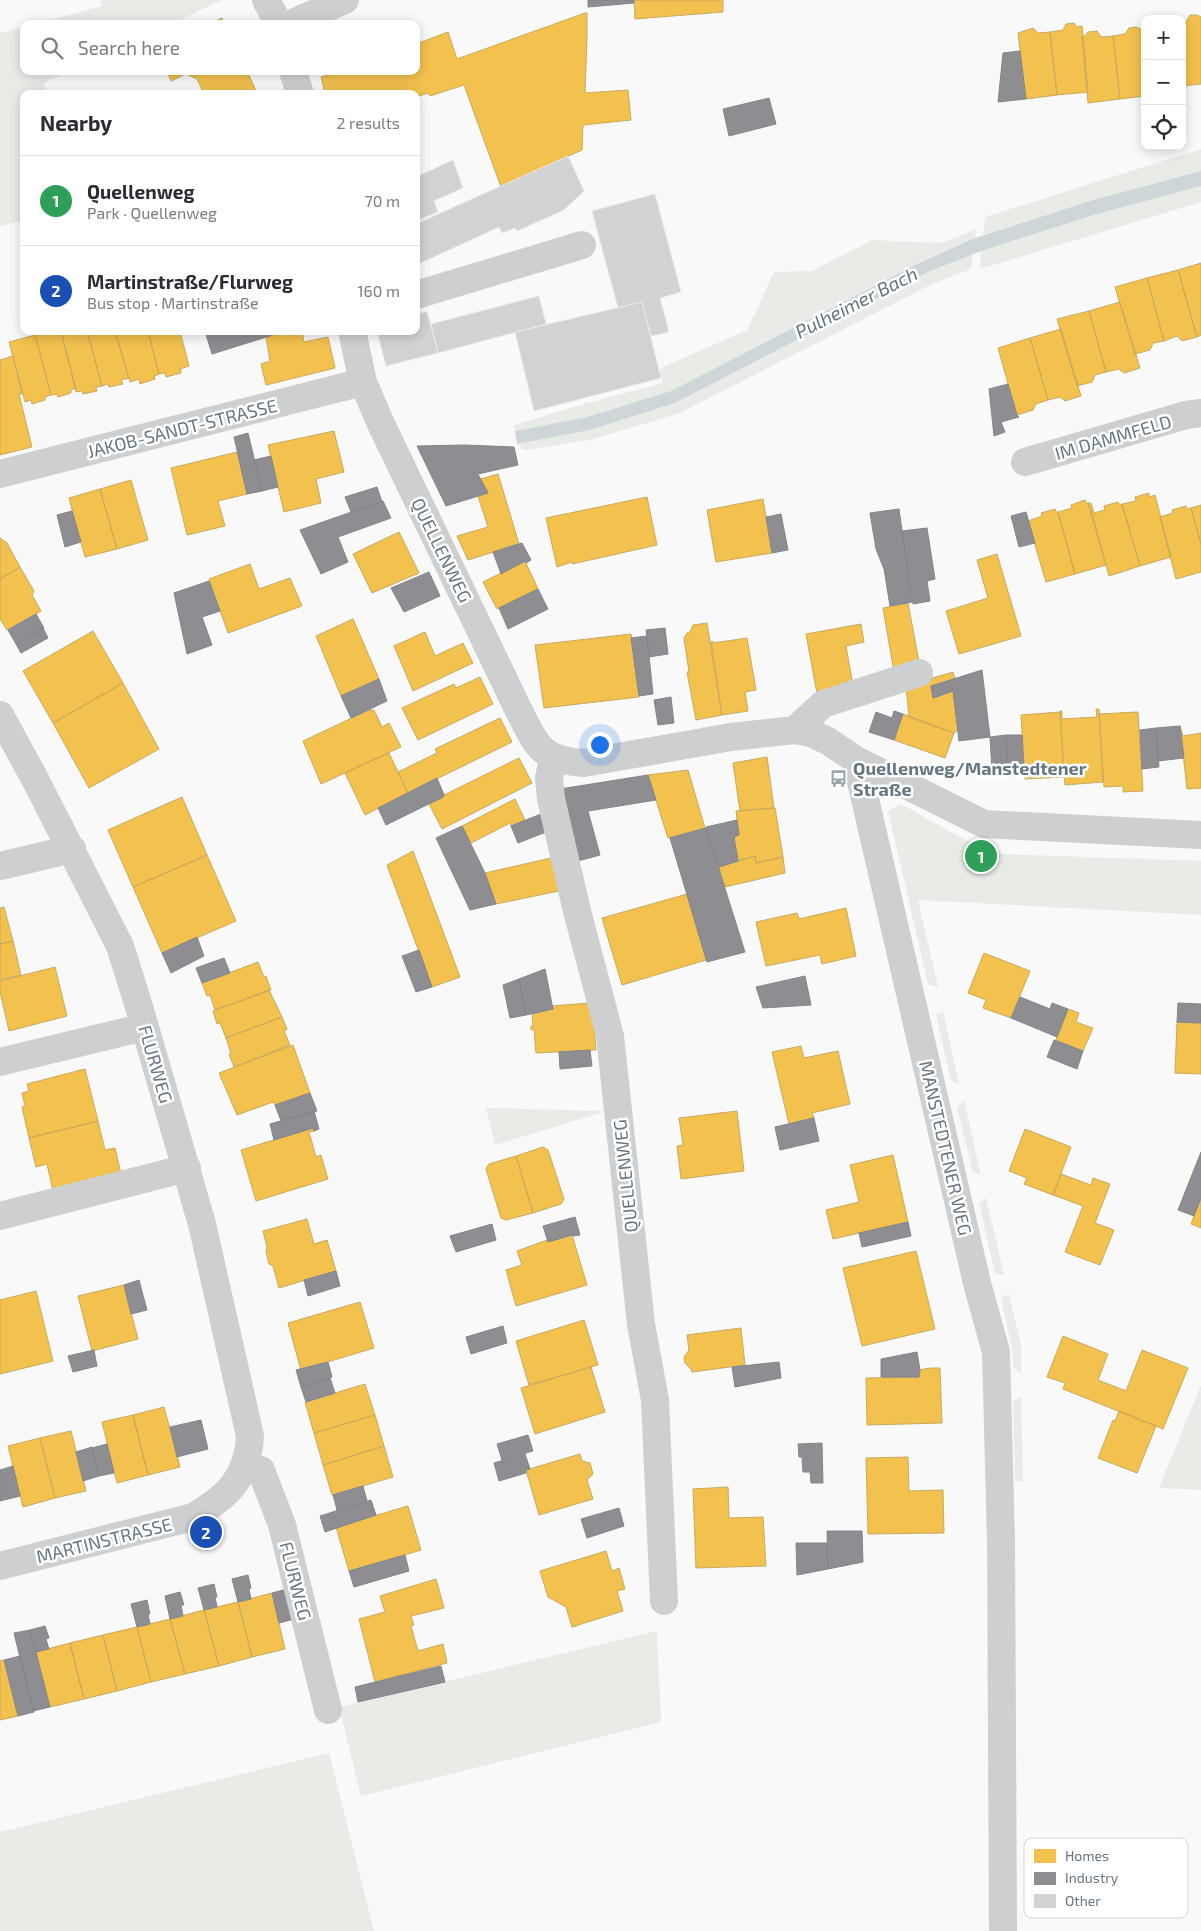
<!DOCTYPE html>
<meta charset="utf-8">
<style>
:root{--surface:#fff;--page:#f2f2f3;--text:#2b2b33;--muted:#7c7c81;--line:#e1e1e2;--accent:#5c6169}
body{margin:0;font-family:"Exo 2",sans-serif;background:var(--page);color:var(--text)}
.controls{position:absolute;right:15px;top:15px;display:grid;overflow:hidden;border-radius:10px;box-shadow:0 2px 12px #0003}
.controls button{width:45px;height:45px;display:grid;place-items:center;padding:0;border:0;border-bottom:1px solid var(--line);background:var(--surface);color:var(--text);font:25px sans-serif}
.you{position:absolute;left:599px;top:744px;width:18px;height:18px;margin:-12px;border:4px solid #fff;border-radius:50%;background:#1a73e8;box-shadow:0 0 0 8px #1a73e833}
.badge{display:grid;place-items:center;width:32px;height:32px;border-radius:50%;background:var(--accent);color:#fff;font-size:16px;font-weight:700}
.pin{position:absolute;translate:-50% -50%;border:2px solid #fff;box-shadow:0 1px 5px #0006}
.list{margin:0;padding:0;list-style:none}
h2{display:flex;justify-content:space-between;align-items:center;height:65px;margin:0;padding:0 20px;font-size:21px}
h2 small{font-size:16px;font-weight:400;color:var(--muted)}
.list li{display:grid;grid-template-columns:32px 1fr auto;gap:15px;align-items:center;box-sizing:border-box;height:90px;padding:0 20px;border-top:1px solid var(--line)}
.list b{display:block;font-size:19px;white-space:nowrap}
.list p{margin:0;font-size:16px;white-space:nowrap;color:var(--muted)}
.list em{font-size:16px;font-style:normal;color:var(--muted)}
.icon{flex:none;width:28px;height:28px;fill:none;stroke:currentColor;stroke-width:2;stroke-linecap:round;stroke-linejoin:round}
.map{position:relative;flex:none;width:1201px;height:1931px;overflow:hidden}
.search{position:absolute;background:var(--surface);box-shadow:0 2px 12px #0003;left:20px;top:20px;width:400px;height:55px;display:flex;align-items:center;gap:12px;box-sizing:border-box;padding:0 18px;border-radius:10px;color:var(--muted);font-size:19px}
.panel{position:absolute;background:var(--surface);box-shadow:0 2px 12px #0003;left:20px;top:90px;width:400px;height:245px;border-radius:10px}
.map>svg:first-child{display:block}
.green{fill:#e8ebe6}
.water{fill:#ced6d9}
.homes{fill:#f2c14e;stroke:#c8aa5e}
.industry{fill:#8d8d92;stroke:#81868e}
.building{fill:#d0d2d3;stroke:#e8e8e8}
.lines{fill:none;stroke-linecap:round;stroke-linejoin:round}
.minor{stroke:#cecfd0;stroke-width:28}
.labels{text-anchor:middle;dominant-baseline:central;stroke-width:5;stroke-linejoin:round;paint-order:stroke}
.street-label{font-size:18px;fill:#657683;stroke:#fff}
.poi-label{font-size:18px;font-weight:bold;fill:#657683;stroke:#fff;text-anchor:start}
.water-label{font-size:19px;font-style:italic;fill:#60757c;stroke:#fff}
.key{fill:#fff;stroke:#d1d6da;stroke-width:1}
.key-label{font-size:14px;fill:#657683}
</style>
<div class="map">
<svg width="1201" height="1931" viewBox="0 0 1201 1931">
<rect width="100%" height="100%" fill="#f9f9f9"/>
<path class="green" d="M101 0H222L171 24H36L102 6Z
M24 27V71H69L44 83 47 94H24V220L0 226V33Z
M1201 149V171L1093 200 983 235 985 217Z
M1201 186V202L980 269 981 251 1094 215Z
M976 229 975 238 917 264 671 391 587 417 515 431 514 425 584 404 663 383 659 370 661 368 747 330 774 272 812 271 872 240 942 243Z
M973 254 971 269 932 284 680 413 590 440 524 450 517 444 590 430 675 403 928 272Z
M901 804 967 841 983 843 1002 854 1201 861V915L918 900 938 987 928 984 888 811Z
M943 1011 959 1084 951 1081 936 1015Z
M964 1100 981 1175 973 1173 957 1108Z
M486 1108 604 1111V1112L495 1145Z
M986 1198 1004 1274V1275L995 1273 979 1203Z
M1009 1294 1021 1345V1373L1013 1367 1012 1347 1001 1298Z
M1201 1385V1490L1159 1488Z
M1021 1396 1023 1481H1015L1013 1402Z
M657 1631 661 1722 361 1796 339 1707Z
M329 1753 374 1931H0V1832Z"/>
<path class="water" d="M1201 171V186L1094 215 981 251 928 272 675 403 590 430 517 444 515 431 587 417 671 391 917 264 975 238 1093 200Z"/>
<path class="homes" d="M634 0H723V12L635 19Z
M585 13H587V37L585 93 628 90 631 120 583 125 582 150 501 187 464 85 430 96 428 93 416 97V94H325L321 77 338 71H416V44L448 32 457 59Z
M1190 15H1197L1201 17V84L1182 86V22H1186Z
M222 18 224 24H209Z
M1074 23 1077 27 1082 26 1088 92 1057 95 1050 32 1063 30 1066 24Z
M1136 27 1143 30 1145 47V96L1120 99 1113 36 1125 34 1129 28Z
M1033 28 1038 33 1050 32 1057 95 1026 99 1018 33Z
M1097 31 1101 37 1113 36 1120 99 1088 103 1082 36H1085L1088 32Z
M167 71H247L257 93 204 94 197 79 186 74 171 81Z
M1201 263V335L1197 337 1178 270Z
M1178 270 1197 337 1182 341 1177 336 1164 341 1147 278Z
M1147 278 1164 341 1153 343 1150 350 1135 354 1115 287Z
M1120 302 1140 368 1124 373 1119 369 1106 372 1089 311Z
M1089 311 1106 372 1095 375 1092 382 1077 386 1057 319Z
M1061 329 1081 396 1065 401 1060 397 1048 400 1030 338Z
M47 331H61L76 389H71V393L58 397 57 394 51 395 35 335Z
M87 331 102 386 96 387 97 391 83 394 82 391 76 392 61 332Z
M87 331H115L129 378 121 380 123 384 109 387 108 384 102 386Z
M115 331H148L159 374 154 376 155 379 140 384 139 379 130 382Z
M148 331H180L189 366 180 369 181 373 166 377 165 373 159 374Z
M302 331 304 342 328 337 335 368 266 385 261 364 270 361 266 337 284 331Z
M35 335 51 395 45 397V400L32 404 31 400 25 402 9 342Z
M1030 338 1048 400 1036 404 1033 410 1017 415 998 348Z
M13 356 22 394H19L32 447 0 455V360Z
M334 431 344 472 316 479 321 503 284 512 268 445Z
M237 452 247 494 218 501 225 526 187 535 171 468Z
M498 474 519 544 468 560 457 536 488 527 478 496 488 493 481 479Z
M131 480 148 540 117 549 100 489Z
M100 489 117 549 85 557 69 498Z
M1149 493V497L1155 495 1171 557 1140 566 1122 504 1136 501 1135 497Z
M647 497 657 545 572 564V562L557 567 546 518Z
M763 499 772 553 716 562 707 510Z
M1085 500 1087 504 1088 503 1092 513 1106 565 1075 574 1058 512 1072 508 1071 505Z
M1118 502 1120 505 1122 504 1140 566 1109 576 1088 503H1091L1094 513 1105 510 1104 506Z
M1201 505V544L1191 508Z
M1186 506 1187 509 1191 508 1201 544V572L1176 579 1160 517 1173 513 1172 510Z
M1055 509 1057 513 1058 512 1075 574 1046 582 1028 521 1042 516 1041 513Z
M399 532 419 573 372 593 353 554Z
M0 538 7 543 20 567 0 579Z
M997 554 1021 636 959 654 946 611 988 598 977 560Z
M525 561 538 589 497 609 483 582Z
M250 564 259 589 290 578 302 606 228 633 209 579Z
M20 567 34 591 32 595 41 611 7 630 0 619V579Z
M908 603 920 667 894 672 883 608Z
M353 619 379 679 341 696 316 636Z
M707 623 722 715 696 720 687 672H689L684 638 687 633 690 632 693 625Z
M861 624 864 642 846 646 853 686 818 699 806 634Z
M93 631 123 683 53 723 23 671Z
M425 632 435 656 463 643 473 663 413 691 394 646Z
M631 634 639 697 544 708 535 645Z
M747 638 756 690 745 692 748 711 722 715 711 642 713 641V643Z
M953 672 955 679 931 686 933 698 953 691 958 730 954 733 909 717 906 686Z
M480 677 493 704 418 740 402 708 454 684 456 688Z
M123 683 159 749 89 788 53 723Z
M371 709V711L374 710 382 727 389 723 401 747 321 784 303 741Z
M1096 709H1099L1103 782 1065 785 1060 711H1062V719L1097 717Z
M1060 712 1064 777 1025 779 1021 715Z
M1138 712 1143 791 1123 792V786L1104 787 1099 714Z
M903 714 954 733 945 758 894 740Z
M500 718 512 742 408 793 398 772 437 753 435 749Z
M1180 726 1183 736 1201 733V788L1187 789Z
M389 753 408 793 365 815 345 773Z
M767 757 774 808 740 811 733 763Z
M519 758 532 783 442 829 429 804 443 797 444 795Z
M688 770 705 828 668 838 648 775Z
M182 797 207 855 133 887 108 830Z
M515 799 525 820 511 826 510 823 471 843 462 826Z
M775 808 783 857 756 863 755 856 738 861 734 837 739 835 736 811Z
M413 851 460 977 432 987 387 865Z
M207 855 236 921 162 953 133 887Z
M755 856 756 863 783 857 785 873 725 887 719 867Z
M551 858 559 891 496 904 485 873Z
M687 894 706 960 622 985 602 918Z
M4 907 13 941 0 944V908Z
M846 908 856 956 822 964 820 955 766 966 756 922 797 913 799 919Z
M13 941 21 975 0 980V944Z
M984 953 1030 971 1011 1018 983 1008 986 1000 968 993Z
M258 962 264 977 266 976 271 990 215 1010 210 995 207 996 202 983Z
M55 967 67 1016 9 1031 0 992V981Z
M269 990 282 1017 226 1038 220 1023 217 1024 213 1011Z
M589 1003 593 1016 596 1050 536 1053 534 1029 531 1030V1026H533L532 1014 553 1009 552 1006Z
M1068 1009 1079 1013 1076 1022 1093 1028 1083 1051 1056 1040Z
M282 1017 287 1029 284 1031 290 1045 234 1067 229 1054 231 1053 226 1038Z
M1177 1022 1201 1023V1074L1175 1073Z
M293 1045 310 1093 275 1105 273 1102 237 1115 219 1073Z
M801 1046 804 1058 838 1051 850 1104 812 1113 814 1118 789 1124 772 1052Z
M85 1069 98 1121 29 1138 22 1107 25 1106 22 1093 29 1091 27 1084Z
M737 1111 744 1171 681 1179 677 1146 683 1145 679 1118Z
M98 1121 105 1150 115 1148 121 1174 53 1191 47 1164 36 1167 29 1138Z
M313 1128 314 1131 309 1132 316 1157 321 1155 328 1179 256 1201 241 1150Z
M1025 1129 1071 1147 1053 1195 1024 1184 1027 1178 1009 1171Z
M543 1147 548 1150 564 1199 561 1204 533 1213 516 1156Z
M893 1155 908 1222 833 1239 826 1210 859 1202 850 1165Z
M516 1156 533 1213 506 1220 501 1218 486 1169 489 1164Z
M1061 1174 1091 1185 1093 1178 1110 1184 1095 1223 1114 1230 1100 1265 1065 1252 1083 1206 1053 1195Z
M1201 1198V1228L1191 1224Z
M307 1219 314 1244 327 1240 336 1271 279 1288 273 1266 269 1264 266 1251 267 1247 263 1231Z
M572 1235 587 1285 516 1306 506 1270 522 1265 517 1251 547 1240 548 1242Z
M916 1251 935 1329 862 1346 843 1268Z
M124 1285 138 1339 92 1351 78 1296Z
M36 1291 53 1361 0 1374V1300Z
M360 1302 374 1348 301 1370 288 1323Z
M584 1320 598 1365 529 1385 516 1341Z
M741 1328 745 1365 692 1372 691 1369 685 1363 684 1357 689 1350 687 1335Z
M1063 1336 1108 1354 1098 1380 1126 1391 1142 1350 1188 1368 1163 1429 1063 1389 1065 1383 1047 1377Z
M591 1367 605 1412 535 1434 521 1388Z
M931 1368H940L942 1423 867 1425 866 1378 919 1377 918 1370Z
M365 1384 375 1415 314 1433 305 1402Z
M164 1407 180 1467 148 1475 133 1415Z
M1119 1411 1156 1426 1137 1473 1098 1458 1113 1420 1115 1421Z
M133 1415 148 1475 117 1483 102 1422Z
M375 1415 384 1446 323 1465 314 1433Z
M71 1431 86 1491 55 1498 40 1438Z
M40 1438 55 1498 23 1507 8 1446Z
M384 1446 393 1477 332 1495 323 1465Z
M580 1454 582 1461 590 1463 593 1474 587 1480 593 1499 539 1515 526 1470Z
M908 1457 909 1491 943 1490 944 1533 868 1534 866 1458Z
M728 1487 729 1518 763 1517 766 1566 696 1568 693 1489Z
M408 1506 421 1550 349 1571 336 1527Z
M606 1551 612 1571 619 1568 625 1589 617 1591 623 1611 572 1627 566 1607 548 1597 540 1571Z
M436 1579 444 1608 411 1616 414 1625 411 1626 418 1651 443 1644 447 1663 375 1682 359 1619 385 1612 380 1596Z
M272 1593 285 1649 252 1657 238 1602Z
M238 1602 252 1657 219 1666 204 1610Z
M204 1610 219 1666 185 1674 170 1619Z
M170 1619 185 1674 151 1682 137 1627Z
M137 1627 151 1682 117 1691 103 1635Z
M103 1635 117 1691 84 1699 70 1643Z
M70 1643 84 1699 50 1707 36 1652Z
M4 1660 18 1716 0 1720V1661Z"/>
<path class="industry" d="M588 0H634V3L588 7Z
M1020 51 1026 99 998 102 1003 53Z
M769 98 776 124 729 136 723 109Z
M205 331H273V335L212 354Z
M1008 384 1017 415 1019 417 1001 422 1005 432 994 436 989 389Z
M248 433 262 491 247 494 234 437Z
M465 445 514 447 518 465 478 474 488 493 446 506 417 446Z
M271 456 278 487 262 491 254 460Z
M377 487 382 502 351 512 345 497Z
M383 501 391 518 338 537 348 562 321 574 300 530Z
M899 509 912 602 890 606 884 569 876 549 870 513Z
M72 511 81 542 65 547 57 515Z
M1026 512 1035 543 1019 547 1011 516Z
M781 514 788 550 772 553 766 517Z
M927 528 935 579 927 581 930 601 913 604 902 531Z
M522 543 531 560 526 563 525 561 501 574 493 552Z
M429 572 440 596 404 612 391 588Z
M209 581 220 611 202 617 212 645 187 654 174 593Z
M538 589 548 609 508 629 499 608Z
M36 614 44 628 16 644 8 630Z
M43 628 48 638 21 653 16 644Z
M665 628 668 654 649 657 646 630Z
M647 636 653 694 639 696 631 638Z
M982 670 990 737 959 741 953 691 933 698 931 686Z
M379 679 387 701 351 718 341 696Z
M671 697 674 723 658 725 654 700Z
M894 711 903 714 894 740 869 732 876 712 892 718Z
M1180 726 1184 758 1158 761 1156 728Z
M1156 728 1159 767 1142 769 1140 730Z
M1006 735 1008 769 992 770 990 737Z
M1006 735H1022L1024 768 1008 769Z
M648 775 656 800 588 811 600 855 578 861 560 789Z
M437 778 444 795 443 797 386 825 378 808Z
M541 814 546 832 518 843 511 826Z
M737 820 739 835 734 837 738 861 719 867 706 827Z
M462 826 485 873 496 904 470 910 436 838Z
M706 828 745 952 707 962 670 838Z
M197 937 204 956 171 973 162 953Z
M419 950 432 987 416 992 402 956Z
M224 958 230 973 202 983 196 968Z
M545 969 553 1009 526 1015 519 979Z
M805 976 811 1005 763 1008 756 987Z
M519 979 526 1015 510 1018 503 985Z
M1020 997 1050 1009 1052 1003 1068 1009 1057 1037 1011 1018Z
M1178 1003 1201 1004V1023L1177 1022Z
M1054 1040 1083 1051 1077 1069 1047 1057Z
M590 1050 592 1066 560 1069 559 1052Z
M310 1093 317 1111 281 1121 275 1105Z
M314 1111 319 1129 314 1131 313 1128 274 1140 270 1124Z
M814 1118 819 1141 780 1150 775 1127Z
M1201 1152V1198L1194 1216 1178 1210Z
M575 1217 580 1235 573 1236 572 1235 548 1242 543 1226Z
M908 1222 911 1236 862 1247 859 1233Z
M492 1224 496 1240 456 1252 450 1236Z
M336 1271 340 1286 308 1296 304 1280Z
M139 1280 147 1310 131 1314 124 1285Z
M503 1326 507 1343 471 1354 466 1337Z
M94 1350 97 1366 73 1372 68 1356Z
M917 1352 920 1370 919 1377H881V1359Z
M328 1362 332 1377 301 1387 296 1370Z
M779 1362 781 1378 735 1387 732 1367Z
M330 1378 335 1393 306 1402 301 1387Z
M201 1420 208 1449 177 1457 170 1427Z
M528 1435 533 1451 502 1460 497 1444Z
M822 1443 823 1483H811L810 1472H803L802 1457H799L798 1444Z
M107 1444 114 1473 99 1476 92 1448Z
M92 1447 99 1476 83 1481 76 1452Z
M525 1454 530 1469 526 1470V1473L499 1481 494 1463Z
M13 1466 20 1496 0 1501V1470Z
M363 1486 367 1501 337 1510 333 1495Z
M371 1500 376 1515 325 1532 320 1516Z
M619 1508 624 1526 587 1538 581 1519Z
M827 1531H862L863 1562 828 1569Z
M796 1543H827L828 1569 797 1575Z
M405 1555 409 1571 354 1587 349 1571Z
M248 1575 251 1588 249 1589 251 1599 238 1602 232 1579Z
M214 1584 217 1597H215L217 1607 204 1610 198 1588Z
M287 1589 294 1619 279 1623 272 1593Z
M180 1592 184 1605H181L183 1616 170 1619 165 1596Z
M147 1600 150 1614H148L150 1624 137 1627 131 1604Z
M45 1626 49 1638 46 1639 49 1649 36 1652 30 1630Z
M30 1630 50 1707 33 1711 14 1633Z
M20 1656 34 1712 18 1716 4 1660Z
M441 1666 445 1682 358 1702 355 1687Z"/>
<path class="building" d="M568 156 584 191 564 210 517 231 515 228 502 233 499 227 416 265V224Z
M453 160 463 188 434 201 438 212 416 221V177Z
M655 194 681 292 660 298 669 332 651 336 642 302 618 308 592 211Z
M539 296 546 324 438 353 431 324Z
M642 302 661 378 534 411 515 332Z
M427 312 438 353 386 366 377 331H416V314Z"/>
<g class="lines">
<path class="minor" d="M266 0 279 24
M290 24 345 0
M293 71 300 94
M416 295 582 245
M352 331 363 382 381 424 519 711C537 746 541 760 584 763L731 737 795 730 811 733 828 741 856 760 984 824 1201 835
M1025 462 1186 415 1201 413
M0 474 363 382
M0 715 36 781 120 946 140 1010 202 1224 250 1436C248 1478 227 1497 193 1517L0 1566
M795 730 823 704 919 673
M553 758 549 778 551 799 577 911 610 1036 641 1324 655 1400 664 1601
M856 760 977 1283 996 1352 1001 1540 1003 1931
M0 866 72 849
M0 1062 145 1027
M0 1216 187 1168
M245 1466 261 1470 282 1525 328 1710"/>
</g>
<defs>
<symbol id="bus-bare" viewBox="-9 -9 18 18"><path d="M-5-6H5V4H4V6H2V4H-2V6H-4V4H-5ZM-3.5-4V0h7V-4ZM-3.5 1.2v1.5H-2V1.2ZM2 1.2v1.5H3.5V1.2Z" fill="#99a4ac" stroke="#fff" stroke-width="2.5" paint-order="stroke"/></symbol>
</defs>
<g fill-rule="evenodd">
<use href="#bus-bare" x="826" y="766" width="25" height="25"/>
</g>
<g class="labels">
<g class="street-label">
<text transform="translate(182 428) rotate(-14)">JAKOB-SANDT-STRASSE</text>
<text transform="translate(1113 437) rotate(-16)">IM DAMMFELD</text>
<text transform="translate(442 550) rotate(64)">QUELLENWEG</text>
<text transform="translate(156 1064) rotate(74)">FLURWEG</text>
<text transform="translate(946 1148) rotate(77)">MANSTEDTENER WEG</text>
<text transform="translate(625 1176) rotate(-96)">QUELLENWEG</text>
<text transform="translate(104 1540) rotate(-14)">MARTINSTRASSE</text>
<text transform="translate(296 1581) rotate(76)">FLURWEG</text>
</g>
<g class="poi-label">
<text x="853" y="768">Quellenweg/Manstedtener<tspan x="853" dy="21">Straße</tspan></text>
</g>
<g class="water-label">
<text transform="translate(856 302) rotate(-27)">Pulheimer Bach</text>
</g>
</g>
<rect x="1024" y="1838" width="164" height="80" rx="8" class="key"/>
<rect x="1034" y="1849" width="22" height="14" fill="#f2c14e"/>
<rect x="1034" y="1872" width="22" height="13" fill="#8d8d92"/>
<rect x="1034" y="1894" width="22" height="14" fill="#d0d2d3"/>
<g class="key-label">
<text x="1065" y="1861">Homes</text>
<text x="1065" y="1883">Industry</text>
<text x="1065" y="1906">Other</text>
</g>
</svg>
<div class="controls">
<button>+</button>
<button>−</button>
<button><svg class="icon" aria-label="locate" viewBox="0 0 24 24"><circle cx="12" cy="12" r="6"/><path d="M12 2v4M12 18v4M2 12h4M18 12h4"/></svg></button>
</div>
<div class="you"></div>
<div class="pin badge" style="left:981px;top:856px;background:#2e9e5b">1</div>
<div class="pin badge" style="left:206px;top:1532px;background:#1a4fb4">2</div>
<div class="search"><svg class="icon" aria-label="search" viewBox="0 0 24 24"><circle cx="10" cy="10" r="6"/><path d="M15 15l6 6"/></svg>Search here</div>
<section class="panel">
<h2>Nearby<small>2 results</small></h2>
<ul class="list">
<li><span class="badge" style="background:#2e9e5b">1</span><div><b>Quellenweg</b><p>Park · Quellenweg</p></div><em>70 m</em></li>
<li><span class="badge" style="background:#1a4fb4">2</span><div><b>Martinstraße/Flurweg</b><p>Bus stop · Martinstraße</p></div><em>160 m</em></li>
</ul>
</section>
</div>
